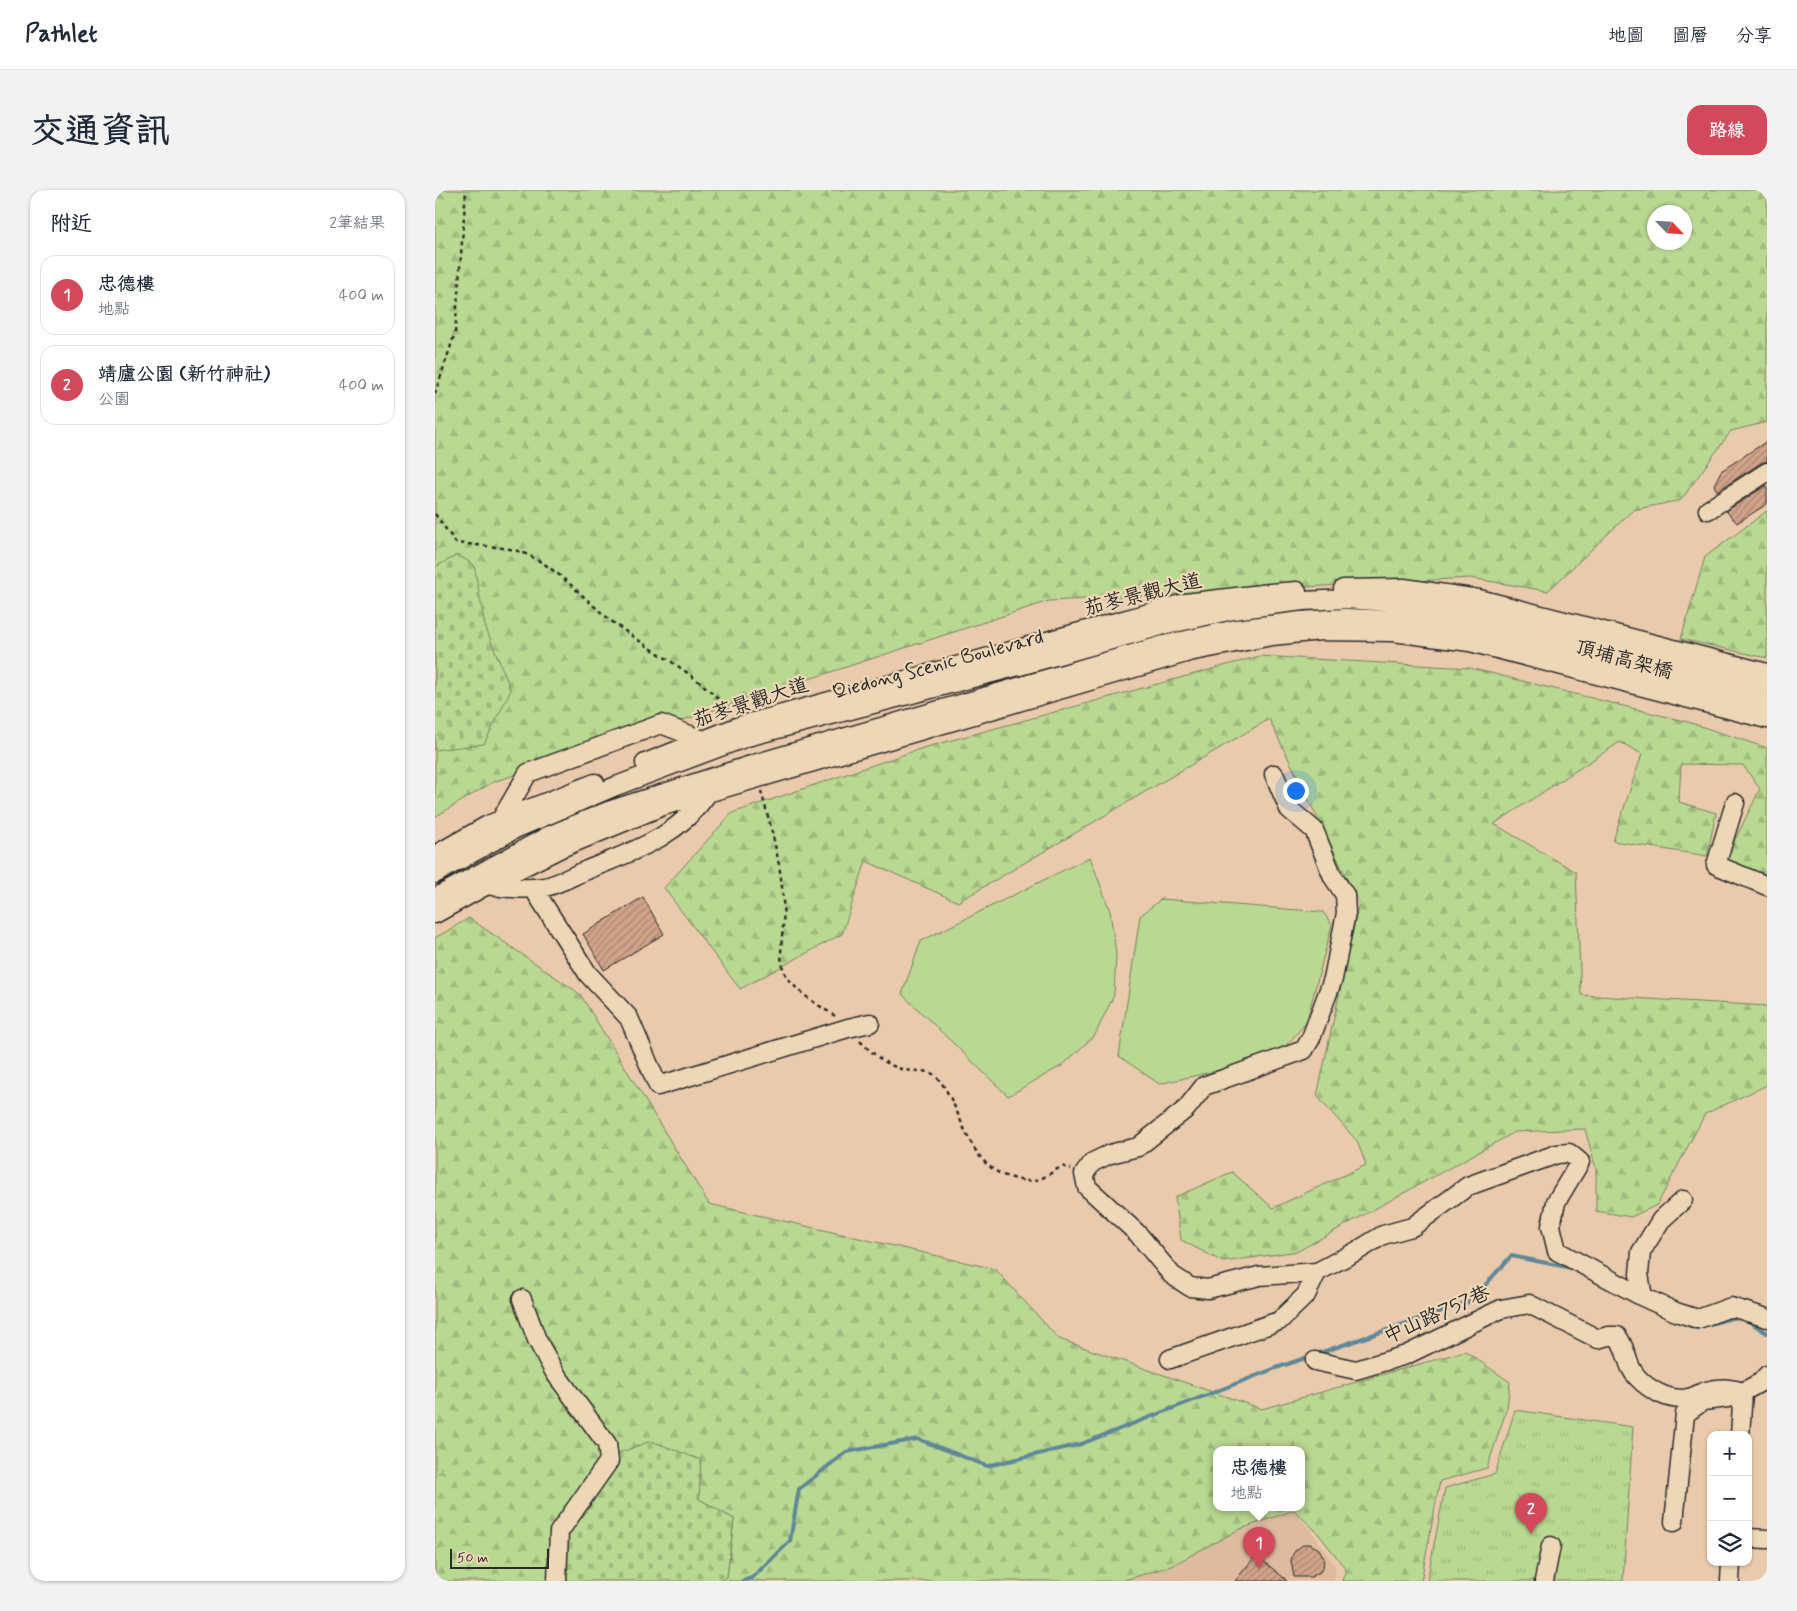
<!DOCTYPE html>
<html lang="zh-TW">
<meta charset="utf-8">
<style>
:root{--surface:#fff;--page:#f2f2f3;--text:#1f2937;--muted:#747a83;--line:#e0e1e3;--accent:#d1495b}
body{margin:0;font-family:Mynerve,"LXGW WenKai TC",sans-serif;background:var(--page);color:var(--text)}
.controls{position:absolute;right:15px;bottom:15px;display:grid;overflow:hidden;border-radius:10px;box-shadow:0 1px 4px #0004}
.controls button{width:45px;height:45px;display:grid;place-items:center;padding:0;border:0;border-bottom:1px solid var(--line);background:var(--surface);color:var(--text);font:25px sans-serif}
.compass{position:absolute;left:1212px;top:15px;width:45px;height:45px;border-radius:50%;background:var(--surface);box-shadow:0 1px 4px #0004;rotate:115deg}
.scale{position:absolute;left:15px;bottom:12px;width:99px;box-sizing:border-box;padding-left:5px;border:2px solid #2b2b2b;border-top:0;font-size:14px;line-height:18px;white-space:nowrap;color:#2b2b2b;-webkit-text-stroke:4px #eed7b7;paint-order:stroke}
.you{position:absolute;left:860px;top:600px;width:18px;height:18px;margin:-12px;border:4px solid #fff;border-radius:50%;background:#1a73e8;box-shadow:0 0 0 8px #1a73e833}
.badge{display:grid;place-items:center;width:32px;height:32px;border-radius:50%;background:var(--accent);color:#fff;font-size:16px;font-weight:700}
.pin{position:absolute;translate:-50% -41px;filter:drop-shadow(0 1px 2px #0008)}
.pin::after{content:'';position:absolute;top:26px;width:18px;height:15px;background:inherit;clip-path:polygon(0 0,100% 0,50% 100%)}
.popup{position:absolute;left:778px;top:1256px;width:92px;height:65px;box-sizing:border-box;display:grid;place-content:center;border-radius:10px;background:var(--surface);filter:drop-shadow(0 1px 4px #0005);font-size:16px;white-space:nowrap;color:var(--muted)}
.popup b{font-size:19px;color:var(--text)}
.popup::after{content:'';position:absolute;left:50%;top:100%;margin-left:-10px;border:10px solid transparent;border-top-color:var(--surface)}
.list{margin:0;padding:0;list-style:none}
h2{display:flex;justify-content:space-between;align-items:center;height:65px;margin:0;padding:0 20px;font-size:21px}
h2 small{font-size:16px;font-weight:400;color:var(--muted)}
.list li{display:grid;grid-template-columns:32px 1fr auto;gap:15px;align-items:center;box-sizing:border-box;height:80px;margin:0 10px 10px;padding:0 10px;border:1px solid var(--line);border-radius:15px}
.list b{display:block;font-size:19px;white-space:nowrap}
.list p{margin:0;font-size:16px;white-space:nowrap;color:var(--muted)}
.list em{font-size:16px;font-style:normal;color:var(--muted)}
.icon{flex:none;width:28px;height:28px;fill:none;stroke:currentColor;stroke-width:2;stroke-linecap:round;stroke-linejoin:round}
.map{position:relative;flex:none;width:1332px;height:1391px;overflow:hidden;border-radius:15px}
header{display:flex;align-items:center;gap:30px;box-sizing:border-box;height:70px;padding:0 25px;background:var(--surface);border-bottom:1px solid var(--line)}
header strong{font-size:24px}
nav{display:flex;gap:28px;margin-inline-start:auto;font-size:18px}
.intro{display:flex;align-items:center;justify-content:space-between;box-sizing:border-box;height:120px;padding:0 30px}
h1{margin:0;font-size:35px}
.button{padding:12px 22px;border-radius:15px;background:var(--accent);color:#fff;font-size:18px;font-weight:700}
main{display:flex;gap:30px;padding:0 30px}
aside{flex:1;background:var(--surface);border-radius:15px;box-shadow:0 1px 4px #0004}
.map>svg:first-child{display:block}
.built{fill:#debba0}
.forest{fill:url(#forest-firs);stroke:#72825e;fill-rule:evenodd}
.cemetery{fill:url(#cemetery-stones);stroke:#72825e}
.park{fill:url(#park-tufts);stroke:#72825e}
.pitch{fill:#b9d891;stroke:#72825e}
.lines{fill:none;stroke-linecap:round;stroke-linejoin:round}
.stream{stroke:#5f8799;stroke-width:4}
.building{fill:url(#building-hatch);stroke:#2b2b2b}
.minor-casing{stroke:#2b2b2b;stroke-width:21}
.path{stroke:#2b2b2b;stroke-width:2.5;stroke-dasharray:4 4;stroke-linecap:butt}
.minor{stroke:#eed7b7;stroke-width:18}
.labels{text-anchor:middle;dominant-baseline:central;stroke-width:4.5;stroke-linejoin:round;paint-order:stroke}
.street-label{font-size:20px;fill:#2b2b2b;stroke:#eed7b7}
</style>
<header>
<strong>Pathlet</strong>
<nav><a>地圖</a><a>圖層</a><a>分享</a></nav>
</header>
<div class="intro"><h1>交通資訊</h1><a class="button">路線</a></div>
<main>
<aside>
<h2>附近<small>2筆結果</small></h2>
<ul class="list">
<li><span class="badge">1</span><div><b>忠德樓</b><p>地點</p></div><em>400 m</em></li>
<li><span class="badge">2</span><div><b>靖廬公園 (新竹神社)</b><p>公園</p></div><em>400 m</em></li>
</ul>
</aside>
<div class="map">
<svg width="1332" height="1391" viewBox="0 0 1332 1391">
<defs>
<pattern id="forest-firs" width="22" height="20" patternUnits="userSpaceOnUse" patternTransform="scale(1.25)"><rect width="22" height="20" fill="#b9d891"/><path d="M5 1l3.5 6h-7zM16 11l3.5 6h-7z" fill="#9fba7d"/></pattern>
<pattern id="cemetery-stones" width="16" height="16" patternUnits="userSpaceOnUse" patternTransform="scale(1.25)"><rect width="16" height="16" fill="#b9d891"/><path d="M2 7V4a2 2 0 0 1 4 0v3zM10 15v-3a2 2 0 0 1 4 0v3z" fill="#9fba7d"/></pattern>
<pattern id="park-tufts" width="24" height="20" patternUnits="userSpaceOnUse" patternTransform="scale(1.25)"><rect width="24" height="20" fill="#b9d891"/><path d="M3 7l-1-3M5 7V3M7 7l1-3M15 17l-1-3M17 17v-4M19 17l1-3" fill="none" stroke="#9fba7d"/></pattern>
<pattern id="building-hatch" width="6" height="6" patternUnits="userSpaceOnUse" patternTransform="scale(1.25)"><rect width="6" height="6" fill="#d1a38a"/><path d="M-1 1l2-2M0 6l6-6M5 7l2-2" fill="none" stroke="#aa8571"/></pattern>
</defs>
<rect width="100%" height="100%" fill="#eacaac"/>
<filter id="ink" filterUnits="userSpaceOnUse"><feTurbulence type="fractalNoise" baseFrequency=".02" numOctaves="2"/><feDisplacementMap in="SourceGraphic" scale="10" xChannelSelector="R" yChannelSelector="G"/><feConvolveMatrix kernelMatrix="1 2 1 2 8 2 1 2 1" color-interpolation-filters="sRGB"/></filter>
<g filter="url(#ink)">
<path class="built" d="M859 1320 877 1342 901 1377 899 1391H686L803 1340Z"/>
<path class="forest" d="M0 0H1332V232L1296 241 1246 310 1198 320 1113 401 1035 388 614 411 58 592 0 627ZM1220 22H1250V52H1220Z
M1332 321V468L1246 449 1270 367Z
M825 466 1035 478 1253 532 1332 558V688L1289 672 1325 599 1308 575 1246 574 1244 612 1281 623 1272 666 1178 651 1207 564 1185 552 1059 634 1141 682 1146 805 1332 816V895L1270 924 1222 1015 1196 1027 1161 1021V979L1150 939 1080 942 863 1061 788 1072 746 1050 740 1007 797 982 838 1018 931 975 922 951 882 906 924 713 834 529 523 712 431 671 407 744 305 799 229 698 297 623 488 558Z
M34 728 145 804 274 1014 560 1079 624 1149 827 1219 1030 1161 1075 1192 1072 1218 1052 1278 1005 1291 986 1391H907L911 1379 881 1341 859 1320 803 1340 736 1376 686 1391H285L292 1387 299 1329 264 1309 129 1391H0V748ZM782 1259H866V1317H782Z"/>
<path class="cemetery" d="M23 365 39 375 50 436 76 500 49 554 0 560V377Z
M216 1251 266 1270 264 1309 299 1329 292 1387 285 1391H129L132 1333 170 1268Z"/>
<path class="park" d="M1080 1220 1198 1237 1188 1391H992L1010 1298 1060 1284Z"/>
<path class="pitch" d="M655 667 675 721 681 764 679 805 660 845 628 875 573 906 467 804 486 751Z
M726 709 888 722 897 735 871 833 841 867 724 894 684 866 705 726Z"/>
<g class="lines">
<path class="stream" d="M1312 1130 1332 1143
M1251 1134 1260 1138 1304 1126
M308 1391 317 1388 355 1351 364 1299 411 1262 483 1249 552 1276 646 1254 841 1178 1036 1111 1076 1066 1137 1078"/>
</g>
<path class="building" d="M1332 251V271L1326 273 1282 301 1279 295 1286 281Z
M1332 295V314L1302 333 1291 321Z
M208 707 229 744 169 780 148 744Z
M869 1354H875L884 1359 889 1368 888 1378 885 1382 876 1387H859L856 1371 857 1366 860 1361Z
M821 1365 849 1388 852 1391H800Z"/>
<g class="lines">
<defs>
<path id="minor" d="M1273 320 1332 282
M908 399 969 398 1044 409 1332 483
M210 573 304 536 750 413 835 403 862 401
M839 584 854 619 879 640 898 687 910 705 911 723 898 789 876 848 869 860 769 896 751 919 703 957 675 964 658 972 649 984 652 997 703 1044 737 1085 755 1097 773 1099 824 1086 882 1082 922 1061 948 1045 977 1037 1033 996 1122 964 1134 963 1145 972 1121 1012 1116 1036 1122 1061 1208 1107 1241 1122 1263 1129 1296 1117 1332 1128
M1300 613 1281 675 1332 696
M64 633 93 583 226 534 268 550
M0 665 53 635 160 593
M0 684 80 639 181 596 312 547 588 475 726 436 798 420 868 411 911 409 956 412 1042 422 1332 497
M52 695C72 698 90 700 110 697 124 694 139 685 152 680 200 660 242 648 273 603
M98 698 153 784 194 828 223 896 413 838 435 833
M0 708 113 646 173 621 319 574 594 494 729 455 801 439 866 431 910 428 956 430 1038 439 1332 515
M0 724 52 695 126 658 228 616 754 462 837 446 886 441 958 442 1035 452 1332 529
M1208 1107 1204 1084 1206 1062 1226 1030 1248 1010
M87 1109 102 1150 120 1183 172 1254 174 1271 124 1342 122 1391
M735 1169 844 1131 871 1105 882 1082
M880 1171 921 1180 971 1165 1066 1119 1094 1114 1163 1149 1173 1146H1182C1193 1159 1190 1174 1202 1187 1214 1200 1235 1212 1253 1208 1259 1207 1265 1203 1271 1201 1285 1197 1295 1198 1308 1202
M1305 1245 1308 1202
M1239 1332 1250 1224 1268 1211 1293 1208 1308 1202 1326 1192 1332 1185
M1313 1348 1332 1349
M1109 1391 1116 1356
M1295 1391 1296 1372"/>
</defs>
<use href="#minor" class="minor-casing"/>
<path class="path" d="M0 204 20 143 31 0
M0 324 21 353C38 355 75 357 89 363 124 378 149 410 179 433 218 463 266 484 296 524
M326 601C338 644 351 691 348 736 347 751 343 772 351 785 362 803 382 814 400 826
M425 851C438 864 452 876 470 880 478 882 493 879 499 885 507 891 510 899 515 907 530 936 538 976 574 987 601 995 605 990 627 976L636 979"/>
<use href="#minor" class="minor"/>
</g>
</g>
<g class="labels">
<g class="street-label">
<text transform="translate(708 405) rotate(-14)">茄苳景觀大道</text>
<text transform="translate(1189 470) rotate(15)">頂埔高架橋</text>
<text transform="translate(503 475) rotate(-15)">Qiedong Scenic Boulevard</text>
<text transform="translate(316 513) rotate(-18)">茄苳景觀大道</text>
<text transform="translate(1002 1125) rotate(-24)">中山路757巷</text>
</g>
</g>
</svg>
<div class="controls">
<button>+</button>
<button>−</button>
<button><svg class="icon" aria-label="layers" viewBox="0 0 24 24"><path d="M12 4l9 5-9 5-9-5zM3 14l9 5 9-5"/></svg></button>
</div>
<svg class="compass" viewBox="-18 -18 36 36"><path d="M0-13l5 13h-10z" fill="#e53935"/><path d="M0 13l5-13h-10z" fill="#747a83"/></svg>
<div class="scale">50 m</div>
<div class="you"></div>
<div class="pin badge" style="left:824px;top:1378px">1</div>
<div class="popup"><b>忠德樓</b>地點</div>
<div class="pin badge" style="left:1096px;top:1344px">2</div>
</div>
</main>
